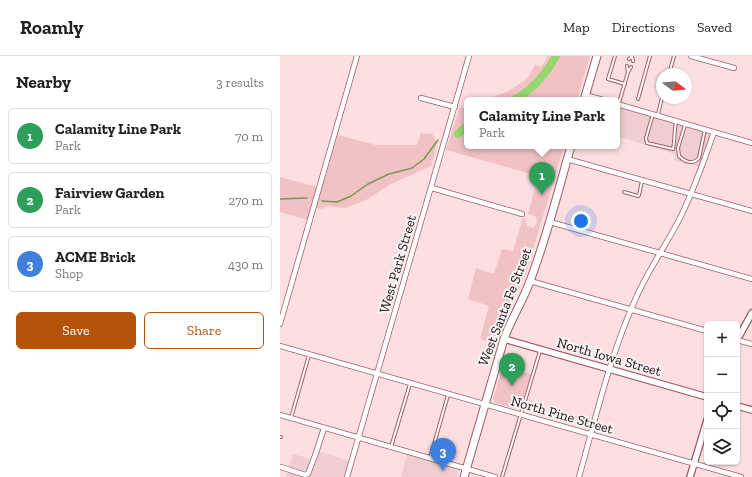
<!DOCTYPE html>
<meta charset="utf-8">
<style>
:root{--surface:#fff;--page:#f6f6f6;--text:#222;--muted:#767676;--line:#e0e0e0;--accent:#b45309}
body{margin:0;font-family:"Zilla Slab",serif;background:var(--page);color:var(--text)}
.controls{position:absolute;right:12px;bottom:12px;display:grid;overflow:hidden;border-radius:6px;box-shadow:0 1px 3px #0004}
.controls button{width:36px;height:36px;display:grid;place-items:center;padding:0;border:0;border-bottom:1px solid var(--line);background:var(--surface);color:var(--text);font:20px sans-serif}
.compass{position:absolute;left:376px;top:12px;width:36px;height:36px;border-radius:50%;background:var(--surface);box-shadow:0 1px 3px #0004;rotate:106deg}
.you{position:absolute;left:301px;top:165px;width:14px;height:14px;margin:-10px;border:3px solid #fff;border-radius:50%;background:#1a73e8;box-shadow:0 0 0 6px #1a73e833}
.badge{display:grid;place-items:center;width:26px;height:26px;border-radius:50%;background:var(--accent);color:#fff;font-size:13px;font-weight:700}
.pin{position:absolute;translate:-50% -33px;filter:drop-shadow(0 1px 2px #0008)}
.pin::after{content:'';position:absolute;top:21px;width:14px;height:12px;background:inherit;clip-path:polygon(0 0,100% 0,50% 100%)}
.popup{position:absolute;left:184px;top:41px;width:156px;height:52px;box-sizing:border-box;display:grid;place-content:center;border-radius:6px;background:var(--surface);filter:drop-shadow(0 1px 3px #0005);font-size:13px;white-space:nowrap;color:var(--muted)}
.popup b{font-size:15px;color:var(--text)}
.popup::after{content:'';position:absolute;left:50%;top:100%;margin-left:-8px;border:8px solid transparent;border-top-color:var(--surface)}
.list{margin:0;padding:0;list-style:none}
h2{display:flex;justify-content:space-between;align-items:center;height:52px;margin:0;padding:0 16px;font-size:17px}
h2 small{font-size:13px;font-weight:400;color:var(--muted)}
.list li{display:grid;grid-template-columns:26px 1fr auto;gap:12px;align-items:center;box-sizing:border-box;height:56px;margin:0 8px 8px;padding:0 8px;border:1px solid var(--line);border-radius:6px}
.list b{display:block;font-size:15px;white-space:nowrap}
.list p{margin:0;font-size:13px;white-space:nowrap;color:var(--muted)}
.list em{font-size:13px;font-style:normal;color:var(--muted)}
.actions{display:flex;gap:8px;padding:12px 16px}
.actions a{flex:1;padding:9px 0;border:1px solid var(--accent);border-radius:6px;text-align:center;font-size:14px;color:var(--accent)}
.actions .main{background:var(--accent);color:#fff}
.icon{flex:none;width:22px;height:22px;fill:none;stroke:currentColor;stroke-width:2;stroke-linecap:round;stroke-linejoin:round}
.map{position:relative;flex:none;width:472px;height:421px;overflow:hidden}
header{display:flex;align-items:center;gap:24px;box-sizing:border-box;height:56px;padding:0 20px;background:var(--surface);border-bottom:1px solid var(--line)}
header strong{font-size:19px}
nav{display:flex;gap:22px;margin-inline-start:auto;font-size:14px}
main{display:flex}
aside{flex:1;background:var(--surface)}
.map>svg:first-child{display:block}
.built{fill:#f0ced0}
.green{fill:#f2c1c4}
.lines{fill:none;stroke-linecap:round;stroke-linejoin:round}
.stream{stroke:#759952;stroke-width:1.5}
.river{stroke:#97d56f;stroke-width:8}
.service-casing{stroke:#9e5d63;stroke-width:4}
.minor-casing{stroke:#9e5d63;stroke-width:6}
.tertiary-casing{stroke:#9e5d63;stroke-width:8}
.primary-casing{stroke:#9e5d63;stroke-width:9}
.service{stroke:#fff;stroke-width:2}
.minor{stroke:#fff;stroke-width:4.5}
.tertiary{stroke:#fff;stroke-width:5.5}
.primary{stroke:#fff;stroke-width:7}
.labels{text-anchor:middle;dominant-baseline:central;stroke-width:4;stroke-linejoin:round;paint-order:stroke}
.street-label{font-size:14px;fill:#260d10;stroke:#f5f5f5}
</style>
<header>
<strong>Roamly</strong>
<nav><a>Map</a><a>Directions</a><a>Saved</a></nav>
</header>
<main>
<aside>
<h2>Nearby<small>3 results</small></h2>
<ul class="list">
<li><span class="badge" style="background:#2e9e5b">1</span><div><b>Calamity Line Park</b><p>Park</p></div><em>70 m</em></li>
<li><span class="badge" style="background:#2e9e5b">2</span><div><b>Fairview Garden</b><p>Park</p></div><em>270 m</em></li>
<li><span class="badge" style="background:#3f7fe0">3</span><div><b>ACME Brick</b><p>Shop</p></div><em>430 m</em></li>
</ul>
<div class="actions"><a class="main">Save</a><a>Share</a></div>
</aside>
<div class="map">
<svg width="472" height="421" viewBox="0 0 472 421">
<rect width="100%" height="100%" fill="#fedfe1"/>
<path class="built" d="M337 51 426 76 429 79V84L419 111 394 104 395 98 337 80Z
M40 373 46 375 40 396 70 405 65 421H6L13 398 31 403Z
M127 398 175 412 178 415 177 421H121Z"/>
<path class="green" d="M268 0H310L297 44H204L227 36 247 23 255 9 261 11Z
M178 52H187V90H284L247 214 222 270 216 288 200 283 209 250 188 243 196 212 214 218 222 193 233 195 243 162 245 163 247 170 253 172 257 166 256 161 248 158 258 120 166 94 179 53Z
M141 77 152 78C160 88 154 99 151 110L109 129 88 143 66 152 49 150 41 153 36 152 58 79 96 89H137Z
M0 121 37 131 28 164 0 156Z
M223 310 251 318 240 354 216 347 213 343Z"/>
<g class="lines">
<path class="stream" d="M0 143 27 142
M42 145 57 146 71 140 88 128 109 118 132 112 144 103 158 84"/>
<path class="river" d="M234 44C251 35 267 17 276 0
M178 78 187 70"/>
<defs>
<path id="service" d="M335 0 328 23 345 28
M352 0 353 5
M349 3 352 0
M348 16 351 11
M389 18 394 0
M358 43 370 0
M339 47 348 16 347 10
M373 58 366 82 367 87 393 93C395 84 394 75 396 66
M378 58 382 42
M405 69 398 92 399 100C405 106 413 109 419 102L425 73
M344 136 358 140 359 139 362 125
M11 362 29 299
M0 381H1
M111 391 130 328
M150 402 168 339
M222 421 260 295"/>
<path id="minor" d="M411 0 454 12
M305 39 323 44
M141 42 175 51
M337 48 472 87
M287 103 472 155
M152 132 242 158
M270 166 472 223
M250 225 427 275
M0 268 77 0
M457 284 472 288
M0 290 461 421
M0 359 215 421
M1 411 25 419 28 418 36 397 44 372
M67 421 189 0
M299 421C316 361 330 299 356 242 368 214 387 188 401 160 414 133 424 105 434 76"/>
<path id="tertiary" d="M224 283 427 341
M457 284 472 257
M457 350 472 354
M410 421 427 364"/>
<path id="primary" d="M304 44 317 0
M184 421 224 283C231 263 243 245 250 225 267 181 278 135 291 90"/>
</defs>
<use href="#service" class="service-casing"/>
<use href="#minor" class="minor-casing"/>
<use href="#tertiary" class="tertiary-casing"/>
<use href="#primary" class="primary-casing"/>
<use href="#service" class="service"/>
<use href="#minor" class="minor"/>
<use href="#tertiary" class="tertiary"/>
<use href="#primary" class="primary"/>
</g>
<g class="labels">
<g class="street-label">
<text transform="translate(118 208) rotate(-74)">West Park Street</text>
<text transform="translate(225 251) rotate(-69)">West Santa Fe Street</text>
<text transform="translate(329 301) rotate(16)">North Iowa Street</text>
<text transform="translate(282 359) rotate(16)">North Pine Street</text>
</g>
</g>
</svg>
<div class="controls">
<button>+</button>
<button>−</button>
<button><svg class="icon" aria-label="locate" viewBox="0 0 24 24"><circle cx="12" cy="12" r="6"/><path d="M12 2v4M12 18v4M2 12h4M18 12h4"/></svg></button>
<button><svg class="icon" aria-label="layers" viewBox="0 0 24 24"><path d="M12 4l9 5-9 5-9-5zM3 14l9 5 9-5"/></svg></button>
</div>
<svg class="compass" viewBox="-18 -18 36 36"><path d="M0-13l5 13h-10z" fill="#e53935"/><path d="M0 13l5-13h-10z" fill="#767676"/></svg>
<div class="you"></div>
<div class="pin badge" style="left:262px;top:139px;background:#2e9e5b">1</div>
<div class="popup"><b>Calamity Line Park</b>Park</div>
<div class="pin badge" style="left:232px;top:330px;background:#2e9e5b">2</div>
<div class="pin badge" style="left:163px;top:415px;background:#3f7fe0">3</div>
</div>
</main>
